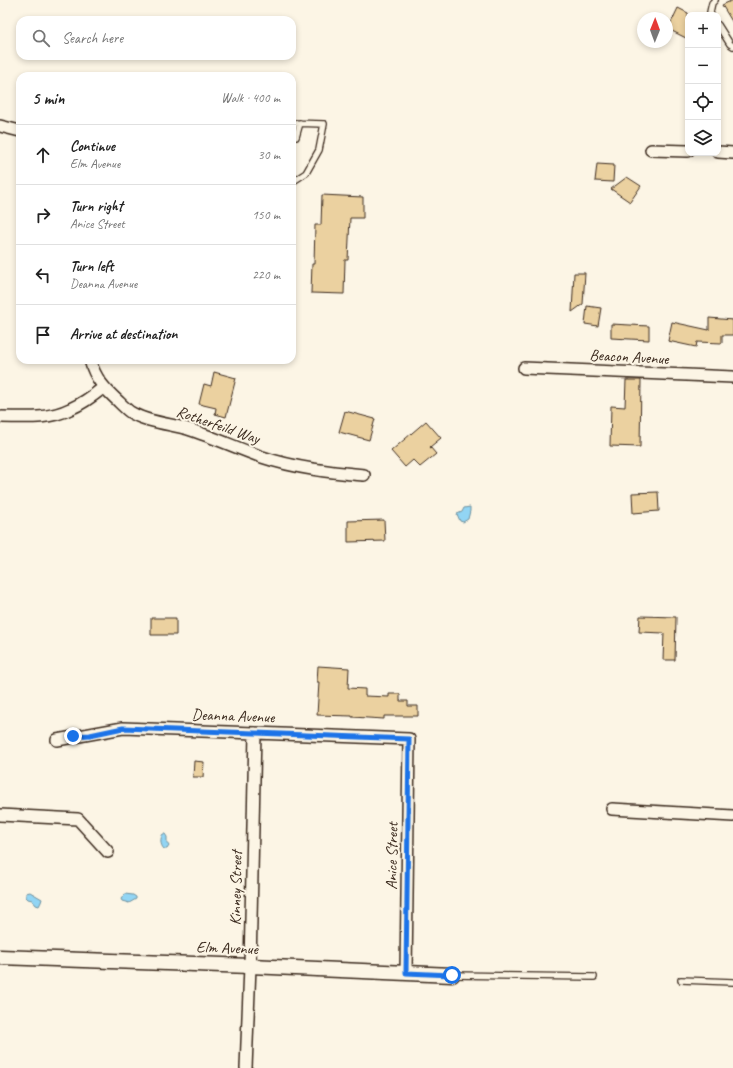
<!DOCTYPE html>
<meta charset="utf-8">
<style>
:root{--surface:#fff;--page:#f6f6f6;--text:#222;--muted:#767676;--line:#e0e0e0}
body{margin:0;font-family:Caveat,sans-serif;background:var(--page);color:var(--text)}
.controls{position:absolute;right:12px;top:12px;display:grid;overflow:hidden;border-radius:8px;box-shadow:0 2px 6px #0003}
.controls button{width:36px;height:36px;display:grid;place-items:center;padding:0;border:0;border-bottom:1px solid var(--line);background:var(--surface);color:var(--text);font:20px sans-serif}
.compass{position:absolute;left:637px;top:12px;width:36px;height:36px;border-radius:50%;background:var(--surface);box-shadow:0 2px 6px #0003;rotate:1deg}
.stop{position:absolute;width:12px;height:12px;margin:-9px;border:3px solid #1a73e8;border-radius:50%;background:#fff}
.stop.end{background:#1a73e8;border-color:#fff;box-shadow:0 1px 4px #0008}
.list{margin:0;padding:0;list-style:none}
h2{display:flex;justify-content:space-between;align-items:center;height:52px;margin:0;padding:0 16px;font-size:17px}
h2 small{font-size:13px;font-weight:400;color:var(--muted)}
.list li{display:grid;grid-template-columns:26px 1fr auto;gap:12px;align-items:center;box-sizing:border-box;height:60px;padding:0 16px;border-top:1px solid var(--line)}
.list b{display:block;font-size:15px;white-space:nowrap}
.list p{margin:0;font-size:13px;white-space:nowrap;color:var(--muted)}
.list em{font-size:13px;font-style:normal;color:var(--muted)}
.icon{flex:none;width:22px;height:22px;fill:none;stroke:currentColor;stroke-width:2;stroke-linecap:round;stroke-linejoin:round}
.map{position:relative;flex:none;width:733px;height:1068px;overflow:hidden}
.search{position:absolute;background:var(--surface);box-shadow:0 2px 6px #0003;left:16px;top:16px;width:280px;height:44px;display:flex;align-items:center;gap:10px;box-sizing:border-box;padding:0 14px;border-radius:12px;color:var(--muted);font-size:15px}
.panel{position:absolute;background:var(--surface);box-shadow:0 2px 6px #0003;left:16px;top:72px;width:280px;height:292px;border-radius:12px}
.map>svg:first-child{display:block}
.water{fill:#92d5f4;stroke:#6f919e}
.building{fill:#ebd1a0;stroke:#3b2a1e}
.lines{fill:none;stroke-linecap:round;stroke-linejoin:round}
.service-casing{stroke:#3b2a1e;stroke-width:8}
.minor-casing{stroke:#3b2a1e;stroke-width:14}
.tertiary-casing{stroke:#3b2a1e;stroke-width:17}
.service{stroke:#fcf5e5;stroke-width:5.5}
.minor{stroke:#fcf5e5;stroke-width:11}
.tertiary{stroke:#fcf5e5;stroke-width:14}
.route{stroke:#1a73e8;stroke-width:5}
.labels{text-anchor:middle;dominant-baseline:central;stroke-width:4;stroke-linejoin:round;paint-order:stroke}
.street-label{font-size:16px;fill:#3b2a1e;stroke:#fcf5e5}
</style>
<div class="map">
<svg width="733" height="1068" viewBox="0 0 733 1068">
<rect width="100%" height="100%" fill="#fcf5e5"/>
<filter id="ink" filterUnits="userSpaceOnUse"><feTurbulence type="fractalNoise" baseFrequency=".025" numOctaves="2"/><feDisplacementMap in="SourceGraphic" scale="8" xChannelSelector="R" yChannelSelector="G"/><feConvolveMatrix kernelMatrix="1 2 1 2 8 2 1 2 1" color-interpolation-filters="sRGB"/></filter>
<g filter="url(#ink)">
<path class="water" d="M470 507V511L468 519 463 522 460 521 457 514 462 512 464 508Z
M163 834H165L167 837V843L169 846 167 849H164C160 845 160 838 163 834Z
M30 892 42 899 41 902 39 906 36 905 32 900 28 899 26 897V893Z
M125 894 133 895 136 897V899L129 903 122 901 121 899Z"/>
<path class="building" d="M733 0V23L722 5Z
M678 8 688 13V39L668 29Z
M597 164 614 165 613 182 595 181Z
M627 177 641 186 630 202 611 189Z
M322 195 363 197V218H350L348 260H345L344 294 311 293 312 264H314L315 225H321Z
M574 273H585L583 304 572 312Z
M587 306 601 308 598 326 585 324Z
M709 318 733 320V335H722V343L697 342 696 347 668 341 672 322 709 330Z
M611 324 649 326V340L611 338Z
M214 372 236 378 226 417 215 414 216 408 199 404 204 384 211 386Z
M626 380H641L640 447 610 446 611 406 625 407Z
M345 411 375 419 369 440 339 432Z
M426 421 441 438 430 447 436 454 420 467 413 460 405 467 391 451Z
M658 492 659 511 633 513 632 493Z
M384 520 385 541 348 542V521Z
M640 616 676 617 675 660H663L664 633 639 632Z
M151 618H176V635H151Z
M318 666 349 668 348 688 365 689V696L389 697V694H400V701H408V706H418V716H384V719L352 717V716L317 715 319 682H317Z
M194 761 204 762 203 777H193Z"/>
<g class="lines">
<defs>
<path id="service" d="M711 15 710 12 712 3 715 0
M718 25 730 44 733 46
M292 123 324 124 319 150 306 173 292 182
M296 137 300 123
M452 975 594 977
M681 980 733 982"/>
<path id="minor" d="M0 126 20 131
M651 150 688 151
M718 152 733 153
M90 360C95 379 105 389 119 402 122 405 126 409 130 412 146 422 170 424 188 429 213 437 237 448 262 457 295 468 329 472 364 475
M524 368 733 377
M0 417C23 417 48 420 70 409 82 404 93 396 104 387
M57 740 123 728 409 739 406 973
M612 809 733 816
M0 815 78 819 108 852
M246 1068 250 966 255 733"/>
<path id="tertiary" d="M0 957 250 966 452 975"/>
</defs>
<use href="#service" class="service-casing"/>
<use href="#minor" class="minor-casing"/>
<use href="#tertiary" class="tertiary-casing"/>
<use href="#service" class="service"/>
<use href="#minor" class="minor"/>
<use href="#tertiary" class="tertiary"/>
</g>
</g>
<g class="lines" filter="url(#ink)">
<path class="route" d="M73 736 90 735 123 728 409 739 406 973 452 975"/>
</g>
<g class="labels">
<g class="street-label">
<text transform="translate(629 357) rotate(3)">Beacon Avenue</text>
<text transform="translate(218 425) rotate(19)">Rotherfeild Way</text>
<text transform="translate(233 716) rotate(2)">Deanna Avenue</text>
<text transform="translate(392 856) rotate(-89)">Anice Street</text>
<text transform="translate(236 888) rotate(-89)">Kinney Street</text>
<text transform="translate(227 948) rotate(2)">Elm Avenue</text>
</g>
</g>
</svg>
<div class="controls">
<button>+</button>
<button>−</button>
<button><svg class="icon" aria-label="locate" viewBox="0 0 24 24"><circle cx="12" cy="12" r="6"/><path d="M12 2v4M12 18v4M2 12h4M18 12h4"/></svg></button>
<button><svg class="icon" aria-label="layers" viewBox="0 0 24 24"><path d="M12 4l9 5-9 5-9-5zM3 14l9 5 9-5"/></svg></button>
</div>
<svg class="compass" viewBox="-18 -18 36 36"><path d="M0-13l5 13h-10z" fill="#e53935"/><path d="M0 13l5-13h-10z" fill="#767676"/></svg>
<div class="stop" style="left:452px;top:975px"></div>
<div class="stop end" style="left:73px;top:736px"></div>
<div class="search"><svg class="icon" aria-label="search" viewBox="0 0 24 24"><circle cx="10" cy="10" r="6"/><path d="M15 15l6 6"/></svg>Search here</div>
<section class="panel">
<h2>5 min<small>Walk · 400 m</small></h2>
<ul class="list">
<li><svg class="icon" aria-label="ahead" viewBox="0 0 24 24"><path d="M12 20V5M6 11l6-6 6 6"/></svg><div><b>Continue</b><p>Elm Avenue</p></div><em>30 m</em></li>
<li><svg class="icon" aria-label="right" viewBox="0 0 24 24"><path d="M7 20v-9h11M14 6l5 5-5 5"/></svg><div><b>Turn right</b><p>Anice Street</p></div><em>150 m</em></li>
<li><svg class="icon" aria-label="left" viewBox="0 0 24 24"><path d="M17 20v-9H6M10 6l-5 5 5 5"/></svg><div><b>Turn left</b><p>Deanna Avenue</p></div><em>220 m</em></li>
<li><svg class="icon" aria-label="arrive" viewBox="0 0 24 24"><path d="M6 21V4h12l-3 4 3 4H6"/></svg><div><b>Arrive at destination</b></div></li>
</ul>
</section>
</div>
